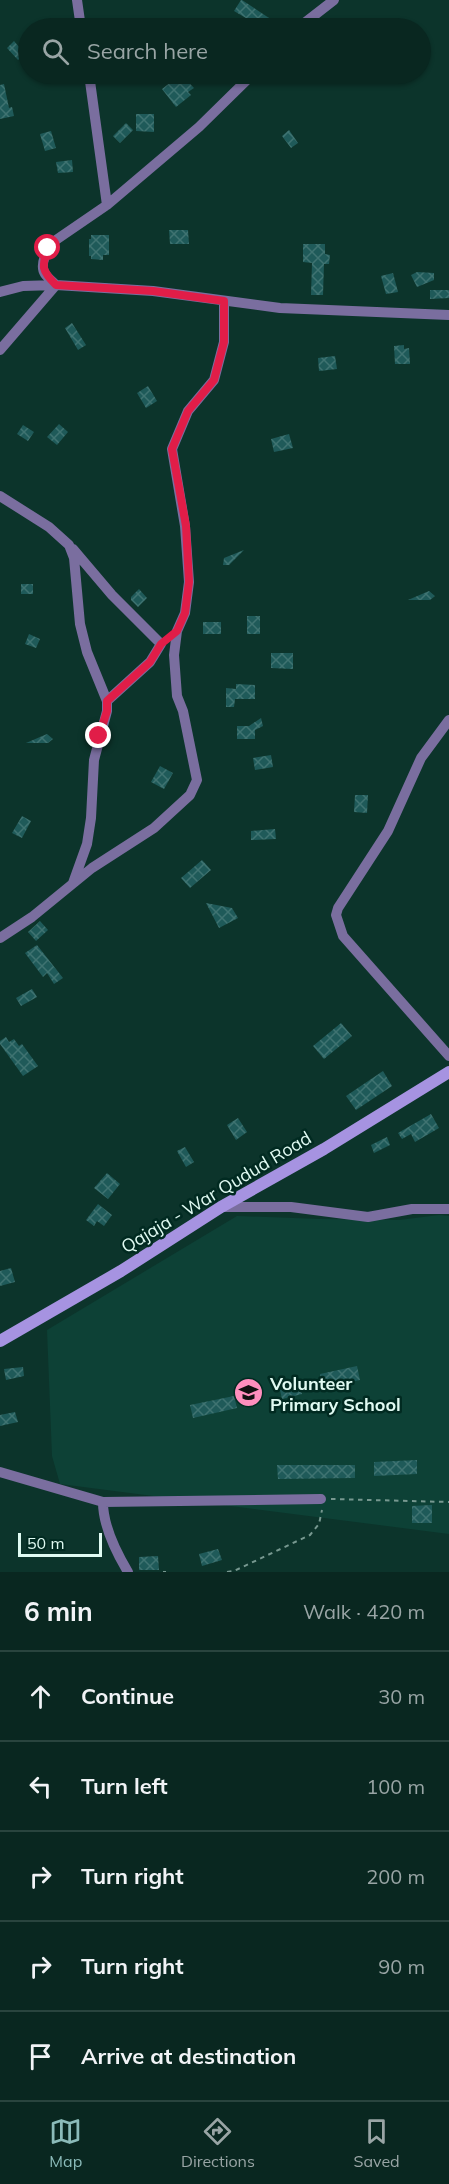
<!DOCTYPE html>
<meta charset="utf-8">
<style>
:root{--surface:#092720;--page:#122f29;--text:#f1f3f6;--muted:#99a5a5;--line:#29443e;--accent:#8bbbb9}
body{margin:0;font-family:Mulish,sans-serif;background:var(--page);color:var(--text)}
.scale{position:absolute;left:18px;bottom:15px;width:84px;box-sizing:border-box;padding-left:6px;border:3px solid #e0faf2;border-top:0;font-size:16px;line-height:21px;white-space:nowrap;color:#e0faf2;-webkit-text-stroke:4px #012a21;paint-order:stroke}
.stop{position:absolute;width:18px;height:18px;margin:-14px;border:4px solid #e11d48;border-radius:50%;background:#fff}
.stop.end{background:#e11d48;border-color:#fff;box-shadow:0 2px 6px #0008}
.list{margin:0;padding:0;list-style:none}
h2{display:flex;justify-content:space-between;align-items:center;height:78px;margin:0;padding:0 24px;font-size:26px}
h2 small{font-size:20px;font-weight:400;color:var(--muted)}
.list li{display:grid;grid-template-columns:39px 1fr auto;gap:18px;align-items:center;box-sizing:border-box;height:90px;padding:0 24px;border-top:2px solid var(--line)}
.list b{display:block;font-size:22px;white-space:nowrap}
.list em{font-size:20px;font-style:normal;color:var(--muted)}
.icon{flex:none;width:33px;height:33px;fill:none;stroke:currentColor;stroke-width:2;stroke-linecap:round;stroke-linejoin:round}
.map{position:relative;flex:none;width:449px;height:1572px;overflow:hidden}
.search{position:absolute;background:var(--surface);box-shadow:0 2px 4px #0004;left:18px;right:18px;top:18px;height:66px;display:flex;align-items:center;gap:15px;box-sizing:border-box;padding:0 21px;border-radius:33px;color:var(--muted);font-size:22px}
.sheet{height:528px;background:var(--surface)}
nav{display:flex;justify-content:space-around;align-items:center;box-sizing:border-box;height:84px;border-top:2px solid var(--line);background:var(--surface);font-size:16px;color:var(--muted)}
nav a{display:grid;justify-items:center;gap:3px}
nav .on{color:var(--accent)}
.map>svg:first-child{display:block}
.built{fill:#0d4136}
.building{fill:url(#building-cross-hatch)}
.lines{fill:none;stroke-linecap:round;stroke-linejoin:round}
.path{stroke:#779890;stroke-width:2;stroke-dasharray:4.5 4.5;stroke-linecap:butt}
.street{stroke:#7a6e9f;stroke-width:10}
.secondary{stroke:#a693e1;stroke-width:12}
.route{stroke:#e11d48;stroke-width:8}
.labels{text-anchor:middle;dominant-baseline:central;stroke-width:5;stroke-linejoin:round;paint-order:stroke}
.street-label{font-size:18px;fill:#e0faf2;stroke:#012a21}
.poi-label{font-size:18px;font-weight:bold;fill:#e0faf2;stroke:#012a21;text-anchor:start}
</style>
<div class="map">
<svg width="449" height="1572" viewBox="0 0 449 1572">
<defs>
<pattern id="building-cross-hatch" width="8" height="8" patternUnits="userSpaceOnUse" patternTransform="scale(1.5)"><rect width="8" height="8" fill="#1f5a59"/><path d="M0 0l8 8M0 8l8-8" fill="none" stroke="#3f7371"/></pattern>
</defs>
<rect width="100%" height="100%" fill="#0c342b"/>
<path class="built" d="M439 1215 449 1216V1534L60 1484 52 1456 47 1330 237 1216 320 1219 399 1220Z"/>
<path class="building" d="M241 0H242L284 28H263L234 11Z
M14 41 25 54 18 60 7 48Z
M181 74 194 88 188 92 191 95 176 107 162 89Z
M4 84 9 108 12 107 14 116 0 119V85Z
M136 114H154V132L136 131Z
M126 123 133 130 120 143 113 136Z
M289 130 298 143 291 148 282 136Z
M51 131 56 148 45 151 40 134Z
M72 160 73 172 58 173 56 162Z
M169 230H188L189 244H170Z
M91 235H109V255H103V260L91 259V256H89V239H91Z
M303 244H325V254L330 255 329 264H324L323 295H311L312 263 303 262Z
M417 272 434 273V280L417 287 411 275Z
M393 273 398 292 386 294 381 276Z
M430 290H449V298L430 299Z
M72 323 86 345 78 350 65 328Z
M404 345V349L409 348 410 364H395L394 346Z
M335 356 337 369 319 371 318 358Z
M148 386 157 401 146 408 137 393Z
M59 424 68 432 57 445 47 437Z
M23 425 34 432 28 441 17 434Z
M289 434 293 448 274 452 271 439Z
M244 550 229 565H223L224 558Z
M21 584H33V594H21Z
M139 589 147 598 138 607 131 600V597Z
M429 591 435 596 430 600H408Z
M247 616H260V634H247Z
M203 622H221V634H203Z
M29 634 40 639 36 648 25 644Z
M271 653H293V669L271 668Z
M236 684 255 685V699H235L234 707H226V688L236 689Z
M261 718 263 726 255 730V739H237V726H249Z
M47 734 53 739 48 743H26Z
M271 755 273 767 255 770 253 758Z
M160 766 173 773 164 789 151 782Z
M355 795H368L367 813 354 812Z
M22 816 31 821 22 838 12 833Z
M275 829 276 839 251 840V831Z
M202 860 211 870 190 888 181 878Z
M206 903 232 908 238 918 219 928Z
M40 921 48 930 36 941 28 932Z
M37 945 63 978 54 984 47 973 43 977 25 953Z
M32 989 37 997 21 1006 16 998Z
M341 1023 352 1036 324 1059 313 1046Z
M6 1037 9 1042 14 1039 19 1046 22 1044 38 1066 23 1076 0 1044V1041Z
M383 1071 392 1086 356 1110 346 1096Z
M431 1114 439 1128 415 1142 411 1134 402 1139 398 1133Z
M238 1118 247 1132 236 1140 227 1125Z
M387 1137 390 1145 374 1153 371 1145Z
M185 1147 194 1162 186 1167 177 1151Z
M107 1173 120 1184 108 1199 94 1188Z
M98 1204 112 1215 104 1226 97 1221 94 1226 86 1220Z
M11 1268 15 1282 0 1286V1271Z
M357 1366 360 1380 322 1388 320 1374Z
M23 1367 24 1376 6 1380 4 1369Z
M300 1386 302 1394 282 1399 280 1390Z
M234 1396 237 1408 193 1418 190 1405Z
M15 1412 18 1422 0 1426V1415Z
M417 1460V1474L374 1476V1462Z
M277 1465H355V1478L278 1479Z
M432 1505V1523H412V1506Z
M218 1549 222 1560 202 1566 199 1554Z
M158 1556 159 1570H139V1557Z"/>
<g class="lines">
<path class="path" d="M331 1499 449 1502
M163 1572H166
M227 1572 234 1571 310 1535 319 1524 322 1510"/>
<path class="street" d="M77 0 81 28
M298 28 334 0
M89 74 107 205
M0 292 23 286 56 285 153 291 280 308 449 315
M0 350 56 285C53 282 48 278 45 274 39 265 47 249 53 242L107 205 199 127 253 74
M0 496 49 527 69 545 74 558 80 624 87 652 107 701V711L94 760 91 818 87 844 73 883
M73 549 112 595 161 644 150 662 107 701
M449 720 421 758 388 831 338 908 336 915 343 936 449 1056
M0 938 32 917 92 868 154 828 190 795 197 780 183 711 177 696 174 655 177 631 185 613 189 582 185 526 172 449 188 411 214 380 224 342V301
M221 1207H291L368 1217 412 1209H449
M0 1472 103 1502 321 1499
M103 1502C103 1526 116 1552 128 1572"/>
<path class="secondary" d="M0 1341 121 1271 221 1207 324 1149 449 1072"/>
</g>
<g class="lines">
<path class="route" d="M48 248C41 267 42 271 56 285L153 291 224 301V342L214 380 188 411 172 449 186 526 189 582 185 613 177 631 161 644 150 662 107 701V711L99 736"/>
</g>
<defs>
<symbol id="school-disc" viewBox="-11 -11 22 22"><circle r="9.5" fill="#fe8ebd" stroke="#012a21"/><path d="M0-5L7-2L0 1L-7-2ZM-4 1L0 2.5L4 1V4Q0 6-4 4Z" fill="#111"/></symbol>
</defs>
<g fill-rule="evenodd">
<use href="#school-disc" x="232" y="1376" width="33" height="33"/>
</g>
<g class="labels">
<g class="street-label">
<text transform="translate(216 1192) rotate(-31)">Qajaja - War Qudud Road</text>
</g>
<g class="poi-label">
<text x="270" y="1383">Volunteer<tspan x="270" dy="21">Primary School</tspan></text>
</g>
</g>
</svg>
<div class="scale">50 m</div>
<div class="stop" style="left:48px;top:248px"></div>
<div class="stop end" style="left:99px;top:736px"></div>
<div class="search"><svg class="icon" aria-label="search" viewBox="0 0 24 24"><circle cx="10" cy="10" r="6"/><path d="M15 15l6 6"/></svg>Search here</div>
</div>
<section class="sheet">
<h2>6 min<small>Walk · 420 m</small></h2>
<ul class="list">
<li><svg class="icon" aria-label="ahead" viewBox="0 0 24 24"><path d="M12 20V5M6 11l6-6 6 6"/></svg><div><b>Continue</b></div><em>30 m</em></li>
<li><svg class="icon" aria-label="left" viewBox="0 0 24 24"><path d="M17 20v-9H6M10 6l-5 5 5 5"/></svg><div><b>Turn left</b></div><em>100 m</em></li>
<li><svg class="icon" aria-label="right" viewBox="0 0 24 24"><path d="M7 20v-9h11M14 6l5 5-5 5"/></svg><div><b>Turn right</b></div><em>200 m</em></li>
<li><svg class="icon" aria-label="right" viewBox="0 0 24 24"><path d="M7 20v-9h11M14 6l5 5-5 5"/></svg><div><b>Turn right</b></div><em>90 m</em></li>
<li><svg class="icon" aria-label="arrive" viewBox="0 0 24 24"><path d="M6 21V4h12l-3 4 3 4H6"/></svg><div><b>Arrive at destination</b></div></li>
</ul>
</section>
<nav>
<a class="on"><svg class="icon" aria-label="map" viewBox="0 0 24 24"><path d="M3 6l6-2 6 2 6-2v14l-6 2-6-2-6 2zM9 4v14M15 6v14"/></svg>Map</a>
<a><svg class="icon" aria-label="directions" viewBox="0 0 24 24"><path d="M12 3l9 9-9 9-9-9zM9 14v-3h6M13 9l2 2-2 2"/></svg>Directions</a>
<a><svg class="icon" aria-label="saved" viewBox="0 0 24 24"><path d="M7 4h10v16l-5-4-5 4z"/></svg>Saved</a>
</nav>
